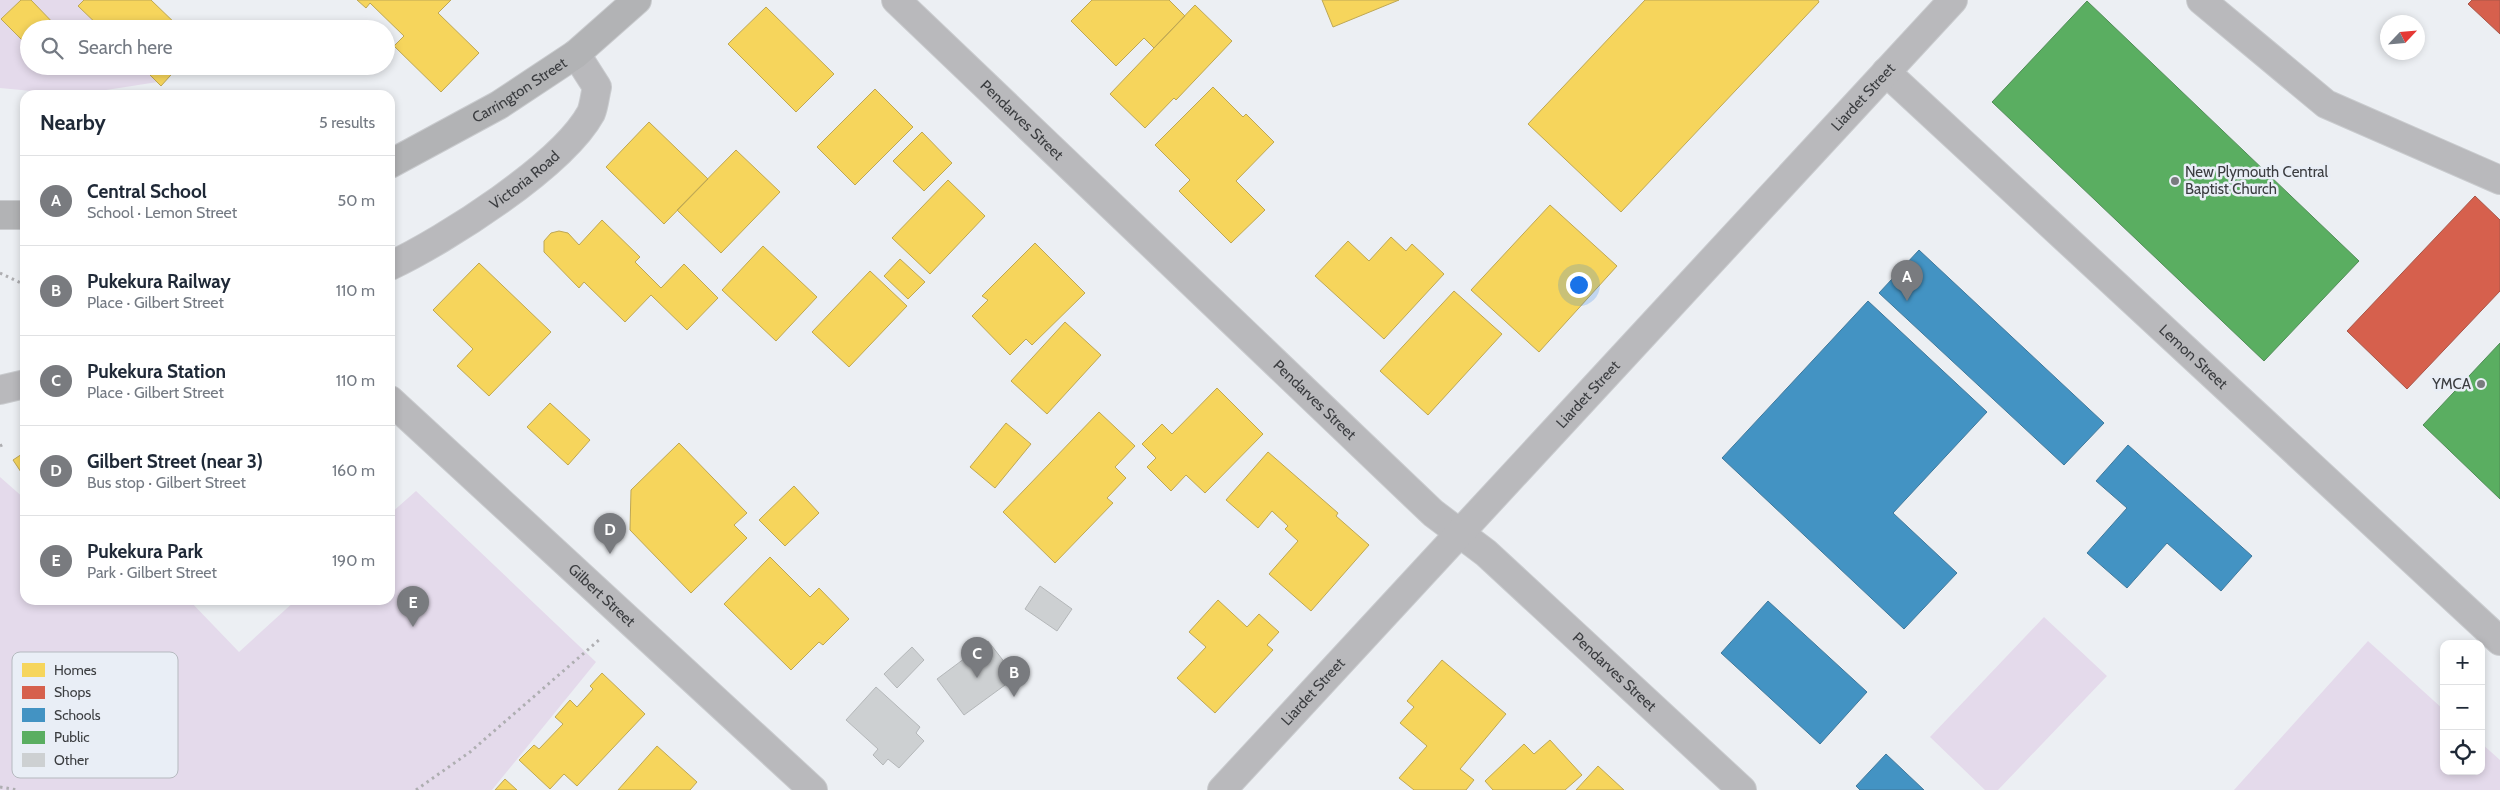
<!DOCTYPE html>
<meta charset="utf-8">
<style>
:root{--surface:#fff;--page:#f6f6f7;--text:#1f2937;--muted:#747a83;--line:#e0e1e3;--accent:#797b7f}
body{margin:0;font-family:Cabin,sans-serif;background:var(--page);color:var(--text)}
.controls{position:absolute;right:15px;bottom:15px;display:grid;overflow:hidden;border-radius:10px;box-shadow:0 2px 8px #0003}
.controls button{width:45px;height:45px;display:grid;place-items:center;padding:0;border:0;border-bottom:1px solid var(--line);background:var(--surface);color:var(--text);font:25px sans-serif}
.compass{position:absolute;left:2380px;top:15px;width:45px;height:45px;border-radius:50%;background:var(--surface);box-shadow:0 2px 8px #0003;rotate:64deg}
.you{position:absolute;left:1578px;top:284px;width:18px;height:18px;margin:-12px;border:4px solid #fff;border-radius:50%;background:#1a73e8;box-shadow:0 0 0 8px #1a73e833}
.badge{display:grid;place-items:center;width:32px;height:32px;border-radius:50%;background:var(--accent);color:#fff;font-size:16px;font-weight:700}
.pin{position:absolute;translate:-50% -41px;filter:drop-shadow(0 1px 2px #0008)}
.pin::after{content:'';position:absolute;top:26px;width:18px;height:15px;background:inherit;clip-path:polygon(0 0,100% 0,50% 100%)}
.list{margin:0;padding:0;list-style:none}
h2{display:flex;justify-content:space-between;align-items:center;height:65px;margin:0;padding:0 20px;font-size:21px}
h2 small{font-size:16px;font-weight:400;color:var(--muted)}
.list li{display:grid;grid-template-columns:32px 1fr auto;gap:15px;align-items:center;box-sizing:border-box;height:90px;padding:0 20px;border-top:1px solid var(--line)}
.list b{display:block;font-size:19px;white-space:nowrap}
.list p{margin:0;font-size:16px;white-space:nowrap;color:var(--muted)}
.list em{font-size:16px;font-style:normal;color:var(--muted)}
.icon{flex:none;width:28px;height:28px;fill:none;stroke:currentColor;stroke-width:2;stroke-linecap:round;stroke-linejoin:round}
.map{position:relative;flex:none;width:2500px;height:790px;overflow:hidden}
.search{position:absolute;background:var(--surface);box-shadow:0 2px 8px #0003;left:20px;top:20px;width:375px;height:55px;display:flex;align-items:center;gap:12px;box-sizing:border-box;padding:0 18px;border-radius:28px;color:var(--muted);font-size:19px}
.panel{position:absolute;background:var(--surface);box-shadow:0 2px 8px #0003;left:20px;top:90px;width:375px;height:515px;border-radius:15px}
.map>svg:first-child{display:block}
.green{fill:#e4daeb}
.homes{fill:#f6d55c;stroke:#bea754}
.shops{fill:#d6604d;stroke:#a85649}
.schools{fill:#4393c3;stroke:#41799c}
.public{fill:#5aae61;stroke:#518c57}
.building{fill:#cdd0d2;stroke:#b4b7b9}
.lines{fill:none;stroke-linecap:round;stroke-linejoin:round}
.minor-casing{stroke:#c9cbce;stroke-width:30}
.major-casing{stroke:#c9cbce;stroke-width:30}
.path{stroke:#aeaeb1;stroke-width:3;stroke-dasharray:2.5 4;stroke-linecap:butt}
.minor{stroke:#b9b9bc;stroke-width:28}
.major{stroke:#b2b3b5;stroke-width:28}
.poi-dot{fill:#797b7f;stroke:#e9eef6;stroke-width:2}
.labels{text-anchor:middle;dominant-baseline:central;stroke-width:5;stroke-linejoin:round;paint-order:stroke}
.street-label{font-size:15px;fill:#3b3d40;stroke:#e9eef6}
.poi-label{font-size:15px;fill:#3b3d40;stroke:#e9eef6;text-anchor:start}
.key{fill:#e9eef6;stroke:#b5b9bf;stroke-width:1}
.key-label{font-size:14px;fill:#3b3d40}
</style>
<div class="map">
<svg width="2500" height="790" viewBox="0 0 2500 790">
<rect width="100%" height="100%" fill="#eceff3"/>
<path class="green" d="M0 0H86L114 29H29V66H150L164 81 74 95 0 88Z
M0 477 25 499V600H138L141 602 147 600H189L239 652 296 600H390V514L416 491 596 662 492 790H0Z
M2044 617 2107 676 1998 790H1985L1930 737Z
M2368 641 2444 710V771H2481V743L2500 760V790H2234Z"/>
<path class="homes" d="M21 0H31L59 29H29V47L1 19Z
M84 0H151L181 29H102L78 6Z
M357 0H451L438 13 479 53 441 92 394 46 404 36 370 3 366 8Z
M1092 0H1169L1185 16 1154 48 1144 38 1116 66 1071 21Z
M1322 0H1399L1333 27Z
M1645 0H1818L1819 2 1621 212 1528 124Z
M1195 5 1232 41 1176 100 1174 98 1145 128 1110 94Z
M766 7 834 74 796 112 728 44Z
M141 66H179L161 86Z
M1213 87 1243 117 1246 114 1274 142 1236 181 1265 210 1231 243 1179 191 1190 180 1155 145Z
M875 89 913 127 855 185 817 147Z
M649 122 708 179 664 224 606 167Z
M922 132 952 163 924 191 893 161Z
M736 150 780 192 721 253 677 210Z
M948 180 985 216 930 274 892 238Z
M1550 205 1617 266 1539 352 1471 290Z
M602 220 640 257 635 262 661 288 684 264 718 298 687 330 651 295 625 322 584 282 579 288 544 252V241L551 233 559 231 568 233 579 245Z
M1391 237 1406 251 1412 244 1444 274 1384 339 1315 276 1348 241 1369 261Z
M1035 243 1085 293 1032 345 1026 339 1010 355 972 316 988 300 982 296Z
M763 246 817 297 776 341 722 290Z
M900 259 925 282 908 299 884 276Z
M479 263 551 332 489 396 457 366 473 349 433 310Z
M870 271 907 306 849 367 812 332Z
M1454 291 1502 334 1428 415 1380 371Z
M1065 322 1101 355 1047 414 1011 381Z
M1217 388 1263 434 1205 493 1186 475 1171 491 1147 467 1156 458 1142 444 1162 424 1172 434Z
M550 403 590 440 568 465 527 427Z
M1099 412 1135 446 1115 467 1126 478 1107 498 1113 503 1055 563 1003 512Z
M1006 423 1031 444 995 488 970 467Z
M679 443 747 513 734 525 747 538 691 593 630 530 631 490Z
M25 452V478L13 460Z
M1268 452 1338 513 1336 516 1369 545 1311 611 1269 574 1298 541 1285 529 1288 526 1272 511 1258 528 1226 500Z
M794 486 819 513 785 546 759 520Z
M770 557 810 597 819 588 849 619 823 645 819 642 791 670 724 604Z
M1218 600 1247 627 1259 614 1279 632 1267 645 1273 650 1215 713 1177 678 1206 647 1189 632Z
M1442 660 1506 714 1460 769 1474 780 1466 790H1414L1399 778 1427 746 1400 723 1414 707 1407 701Z
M602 673 645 714 577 786 564 774 550 789 519 760 534 745 539 749 563 724 555 717 570 700 577 707 593 689 590 686Z
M1550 740 1582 775 1565 790H1493L1485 781 1524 744 1534 754Z
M657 746 697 782 690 790H618Z
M1598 766 1624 790H1576Z
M505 779 517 790H495Z"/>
<path class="shops" d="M2472 0H2500V34L2468 4Z
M2475 196 2500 220V291L2407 389 2347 331Z"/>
<path class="schools" d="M1919 250 2104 423 2064 465 1879 293Z
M1868 301 1987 412 1893 513 1957 573 1904 629 1722 458Z
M2128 445 2252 556 2221 591 2167 543 2127 588 2087 553 2127 508 2096 481Z
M1768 601 1867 692 1820 744 1721 653Z
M1886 754 1924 790H1860L1856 786Z"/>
<path class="public" d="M2087 1 2359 261 2264 361 1992 102Z
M2500 343V499L2423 425Z"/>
<path class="building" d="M1040 586 1072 609 1057 631 1025 609Z
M988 641 1016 677 964 715 937 679Z
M912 647 924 660 897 688 884 674Z
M876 687 920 727 916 733 924 741 899 768 888 759 883 765 873 755 878 749 846 720Z"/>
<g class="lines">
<defs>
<g id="minor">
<path id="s1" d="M896 0 1433 513 1486 553 1742 790"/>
<path d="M2201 0 2326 104 2500 180"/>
<path id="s2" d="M1886 72 2500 641"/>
<path id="s3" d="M390 266C445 240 562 166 591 113 594 106 595 95 597 87L576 54"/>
<path d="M0 390 25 384"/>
<path id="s4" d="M390 400 813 790"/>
<path id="s5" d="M1222 790 1953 0"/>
</g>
<g id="major">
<path id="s6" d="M390 164 499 105 576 54 637 0"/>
<path d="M0 215H25"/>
</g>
</defs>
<use href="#minor" class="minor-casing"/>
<use href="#major" class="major-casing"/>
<path class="path" d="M0 273 25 285
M0 446 4 444
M0 787 18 790
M416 790 470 752 599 640"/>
<use href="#minor" class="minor"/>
<use href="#major" class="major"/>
</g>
<g class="poi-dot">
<circle cx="2175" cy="181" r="5"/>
<circle cx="2481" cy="384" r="5"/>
</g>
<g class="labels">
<g class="street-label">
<text stroke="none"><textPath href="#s6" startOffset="149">Carrington Street</textPath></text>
<text stroke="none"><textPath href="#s5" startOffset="944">Liardet Street</textPath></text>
<text stroke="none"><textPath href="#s1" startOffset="174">Pendarves Street</textPath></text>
<text stroke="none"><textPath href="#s3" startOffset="160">Victoria Road</textPath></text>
<text stroke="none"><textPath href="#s2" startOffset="419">Lemon Street</textPath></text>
<text stroke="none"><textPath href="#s5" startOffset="539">Liardet Street</textPath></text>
<text stroke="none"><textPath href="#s1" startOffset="579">Pendarves Street</textPath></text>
<text stroke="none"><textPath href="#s4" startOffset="288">Gilbert Street</textPath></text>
<text stroke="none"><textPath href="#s1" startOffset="984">Pendarves Street</textPath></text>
<text stroke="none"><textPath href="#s5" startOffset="134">Liardet Street</textPath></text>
</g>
<g class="poi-label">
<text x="2185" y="172">New Plymouth Central<tspan x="2185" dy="17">Baptist Church</tspan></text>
<text x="2471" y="384" text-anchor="end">YMCA</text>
</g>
</g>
<rect x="12" y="652" width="166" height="126" rx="8" class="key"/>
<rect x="22" y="663" width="23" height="14" fill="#f6d55c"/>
<rect x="22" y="686" width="23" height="13" fill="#d6604d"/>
<rect x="22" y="708" width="23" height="14" fill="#4393c3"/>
<rect x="22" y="731" width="23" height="13" fill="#5aae61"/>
<rect x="22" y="753" width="23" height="14" fill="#cdd0d2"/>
<g class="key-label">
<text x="54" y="675">Homes</text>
<text x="54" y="697">Shops</text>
<text x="54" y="720">Schools</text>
<text x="54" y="742">Public</text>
<text x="54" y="765">Other</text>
</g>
</svg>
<div class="controls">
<button>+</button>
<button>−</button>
<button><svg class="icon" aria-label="locate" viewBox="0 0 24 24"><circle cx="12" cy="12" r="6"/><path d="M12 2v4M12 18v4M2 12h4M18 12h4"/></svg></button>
</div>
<svg class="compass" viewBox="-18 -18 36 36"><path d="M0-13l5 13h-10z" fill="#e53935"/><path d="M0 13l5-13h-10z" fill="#747a83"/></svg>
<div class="you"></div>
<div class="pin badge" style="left:1907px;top:301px">A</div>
<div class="pin badge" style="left:1014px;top:697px">B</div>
<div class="pin badge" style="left:977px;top:678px">C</div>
<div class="pin badge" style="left:610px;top:554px">D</div>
<div class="pin badge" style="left:413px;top:627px">E</div>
<div class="search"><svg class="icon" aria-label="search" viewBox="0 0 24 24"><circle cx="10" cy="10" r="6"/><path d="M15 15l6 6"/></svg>Search here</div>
<section class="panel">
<h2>Nearby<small>5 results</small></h2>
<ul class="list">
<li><span class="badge">A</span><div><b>Central School</b><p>School · Lemon Street</p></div><em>50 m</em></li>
<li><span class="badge">B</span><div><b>Pukekura Railway</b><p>Place · Gilbert Street</p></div><em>110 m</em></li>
<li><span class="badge">C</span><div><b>Pukekura Station</b><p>Place · Gilbert Street</p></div><em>110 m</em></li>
<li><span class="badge">D</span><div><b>Gilbert Street (near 3)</b><p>Bus stop · Gilbert Street</p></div><em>160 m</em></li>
<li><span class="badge">E</span><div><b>Pukekura Park</b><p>Park · Gilbert Street</p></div><em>190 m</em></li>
</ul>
</section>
</div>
